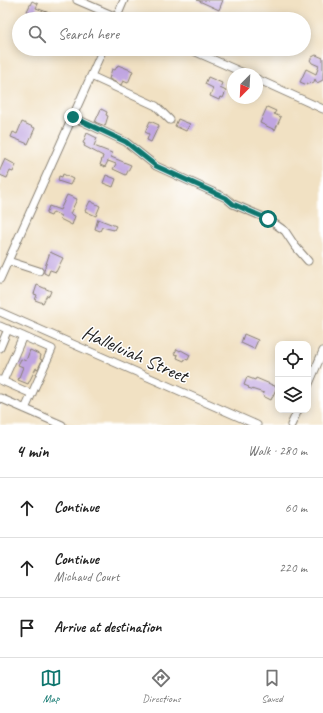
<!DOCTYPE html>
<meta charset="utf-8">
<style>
:root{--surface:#fff;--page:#f2f2f2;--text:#222;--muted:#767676;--line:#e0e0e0;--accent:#0f766e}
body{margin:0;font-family:Caveat,sans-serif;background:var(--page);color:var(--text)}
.controls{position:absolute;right:12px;bottom:12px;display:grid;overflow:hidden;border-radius:8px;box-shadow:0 2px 10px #0003}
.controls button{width:36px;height:36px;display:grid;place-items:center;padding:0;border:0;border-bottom:1px solid var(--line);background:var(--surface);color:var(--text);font:20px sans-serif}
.compass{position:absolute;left:227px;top:68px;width:36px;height:36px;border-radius:50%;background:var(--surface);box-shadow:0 2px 10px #0003;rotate:204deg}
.stop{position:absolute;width:12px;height:12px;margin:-9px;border:3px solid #0f766e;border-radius:50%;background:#fff}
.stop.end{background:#0f766e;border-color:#fff;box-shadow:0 1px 4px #0008}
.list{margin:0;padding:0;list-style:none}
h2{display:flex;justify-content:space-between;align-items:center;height:52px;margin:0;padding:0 16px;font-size:17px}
h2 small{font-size:13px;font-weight:400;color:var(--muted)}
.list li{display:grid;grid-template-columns:26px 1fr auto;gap:12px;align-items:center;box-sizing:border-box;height:60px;padding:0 16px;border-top:1px solid var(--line)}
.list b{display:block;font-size:15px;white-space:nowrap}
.list p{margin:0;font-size:13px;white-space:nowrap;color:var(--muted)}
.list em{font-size:13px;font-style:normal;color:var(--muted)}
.icon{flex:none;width:22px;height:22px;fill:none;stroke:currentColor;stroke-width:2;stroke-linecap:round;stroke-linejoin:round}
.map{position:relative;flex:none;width:323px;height:425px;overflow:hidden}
.search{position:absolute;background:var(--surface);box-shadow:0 2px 10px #0003;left:12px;right:12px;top:12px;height:44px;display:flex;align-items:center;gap:10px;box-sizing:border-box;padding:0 14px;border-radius:22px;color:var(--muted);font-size:15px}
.sheet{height:232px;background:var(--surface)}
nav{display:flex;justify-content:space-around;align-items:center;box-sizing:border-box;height:56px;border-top:1px solid var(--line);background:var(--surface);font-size:11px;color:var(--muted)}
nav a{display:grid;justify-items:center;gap:2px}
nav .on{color:var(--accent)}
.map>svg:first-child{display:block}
.building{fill:#c0a5e1}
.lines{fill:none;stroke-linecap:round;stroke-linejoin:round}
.minor-casing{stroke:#867e70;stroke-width:9}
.minor{stroke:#fff;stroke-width:7}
.route{stroke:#0f766e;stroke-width:5}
.labels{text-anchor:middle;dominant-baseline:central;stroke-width:3;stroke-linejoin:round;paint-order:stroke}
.street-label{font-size:20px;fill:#1c1c1c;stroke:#fff}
</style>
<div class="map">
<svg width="323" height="425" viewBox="0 0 323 425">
<rect width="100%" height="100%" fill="#fff"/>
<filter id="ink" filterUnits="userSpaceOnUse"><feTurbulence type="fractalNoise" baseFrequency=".025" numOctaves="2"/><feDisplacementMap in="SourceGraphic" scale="8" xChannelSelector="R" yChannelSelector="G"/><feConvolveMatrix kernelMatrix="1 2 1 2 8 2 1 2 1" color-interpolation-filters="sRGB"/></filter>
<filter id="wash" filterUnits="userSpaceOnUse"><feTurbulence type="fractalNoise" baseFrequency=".012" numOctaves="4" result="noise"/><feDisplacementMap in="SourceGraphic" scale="16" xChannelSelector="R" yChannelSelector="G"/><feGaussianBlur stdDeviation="0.9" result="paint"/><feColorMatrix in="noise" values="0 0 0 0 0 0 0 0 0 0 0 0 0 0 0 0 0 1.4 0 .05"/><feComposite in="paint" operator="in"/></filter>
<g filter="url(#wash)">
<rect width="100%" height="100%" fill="#f1e1c3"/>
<g id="blocks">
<path class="building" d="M197 0H223L219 10Z
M32 1 38 4 36 8 55 15 53 19H39L34 17 35 15 27 11Z
M316 55 323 58V80L317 83 315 79 313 84 310 82 309 84 307 83V85L300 82 306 69 316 74 319 66 312 63 310 60 312 57Z
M118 65 133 71 128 83 123 81 121 85 109 79 112 69 115 70Z
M208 77 222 83 220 88 226 91 223 98 220 97 219 100 210 96 213 88 205 84Z
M267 107 276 111 274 114 281 117 275 130 260 123Z
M101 109 107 112 106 115 108 116 105 126 95 122Z
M178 119 190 124 186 131 175 126Z
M150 121 159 125 151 142 147 140 149 134 145 132Z
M22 122 35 128 28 144 11 137 13 132 17 134Z
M87 133 97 138 94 146 112 153 111 157 131 165 126 175 113 169 116 164 108 161 105 167 100 165 103 156 84 146 85 144 83 143Z
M5 159 16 165 13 172 10 171 7 178 0 175V170Z
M63 174 73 179 70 185 58 181 59 176 62 177Z
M106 175 116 179 113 187 103 183Z
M67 195 77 199 70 214 75 216 72 225 60 219 61 216 53 212 51 216 46 214 49 206 60 210Z
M90 201 100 206 96 216 85 211Z
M98 219 116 226 114 230 102 227 100 231 95 229Z
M50 252 63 258 56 272 50 270 48 275 44 273V270Z
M37 285 51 291 49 296 47 295 43 303 35 300 37 295 34 294Z
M244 334 258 340 254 349 241 343Z
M177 349 180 351 181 350 190 355 188 360 185 359 184 361 177 358 178 355 174 354Z
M30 350 41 355 40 359 42 360 38 369 36 368 28 384 18 380 23 367 18 365 21 359 26 361Z
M247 377 255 380 256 378 277 387 271 400 263 396 264 393 248 388 249 387 244 385Z"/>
</g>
</g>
<g filter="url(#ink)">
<use href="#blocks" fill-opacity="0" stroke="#867e70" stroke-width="1"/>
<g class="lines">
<defs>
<path id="minor" d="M77 0 121 19
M116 19 124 0
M189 49 246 74
M91 76 156 106 170 120
M257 79 323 109
M73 117 126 142 156 166 226 198 233 204 268 219 285 231 295 246 308 261
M8 261 39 271
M0 279 103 49
M0 312 257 425
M0 326 52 349 25 409
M0 348 8 329
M0 380 32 394
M3 381 23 336
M308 386 323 351
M0 398 62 425
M291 425 298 410"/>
</defs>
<use href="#minor" class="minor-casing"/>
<use href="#minor" class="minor"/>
</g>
</g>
<g class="lines" filter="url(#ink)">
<path class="route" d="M73 117 126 142 156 166 226 198 233 204 268 219"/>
</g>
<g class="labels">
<g class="street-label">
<text transform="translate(135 354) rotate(24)">Halleluiah Street</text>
</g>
</g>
</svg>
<div class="controls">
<button><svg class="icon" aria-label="locate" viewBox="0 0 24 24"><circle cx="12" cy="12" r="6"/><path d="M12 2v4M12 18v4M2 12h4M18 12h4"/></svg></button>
<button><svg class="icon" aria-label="layers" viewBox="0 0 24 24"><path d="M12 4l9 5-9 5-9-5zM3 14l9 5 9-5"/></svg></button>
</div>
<svg class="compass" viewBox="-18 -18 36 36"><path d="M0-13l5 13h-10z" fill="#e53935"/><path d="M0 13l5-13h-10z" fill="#767676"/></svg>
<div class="stop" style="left:268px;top:219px"></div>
<div class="stop end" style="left:73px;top:117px"></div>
<div class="search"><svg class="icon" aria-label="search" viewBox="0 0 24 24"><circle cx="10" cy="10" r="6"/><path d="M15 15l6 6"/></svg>Search here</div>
</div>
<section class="sheet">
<h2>4 min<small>Walk · 280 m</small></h2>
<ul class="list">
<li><svg class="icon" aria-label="ahead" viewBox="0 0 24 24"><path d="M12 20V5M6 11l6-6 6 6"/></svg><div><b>Continue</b></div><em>60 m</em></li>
<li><svg class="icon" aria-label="ahead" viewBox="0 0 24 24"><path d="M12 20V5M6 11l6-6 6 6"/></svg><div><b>Continue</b><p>Michaud Court</p></div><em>220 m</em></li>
<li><svg class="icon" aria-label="arrive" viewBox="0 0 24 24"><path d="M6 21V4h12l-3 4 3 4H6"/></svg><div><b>Arrive at destination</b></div></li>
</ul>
</section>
<nav>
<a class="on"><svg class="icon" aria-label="map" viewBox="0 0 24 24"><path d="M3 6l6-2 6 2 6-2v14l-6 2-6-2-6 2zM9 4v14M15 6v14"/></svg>Map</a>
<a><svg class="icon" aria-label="directions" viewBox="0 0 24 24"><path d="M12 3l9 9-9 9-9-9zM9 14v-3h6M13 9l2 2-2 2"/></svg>Directions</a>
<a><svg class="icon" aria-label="saved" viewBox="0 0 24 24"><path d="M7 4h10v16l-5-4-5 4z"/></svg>Saved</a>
</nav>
